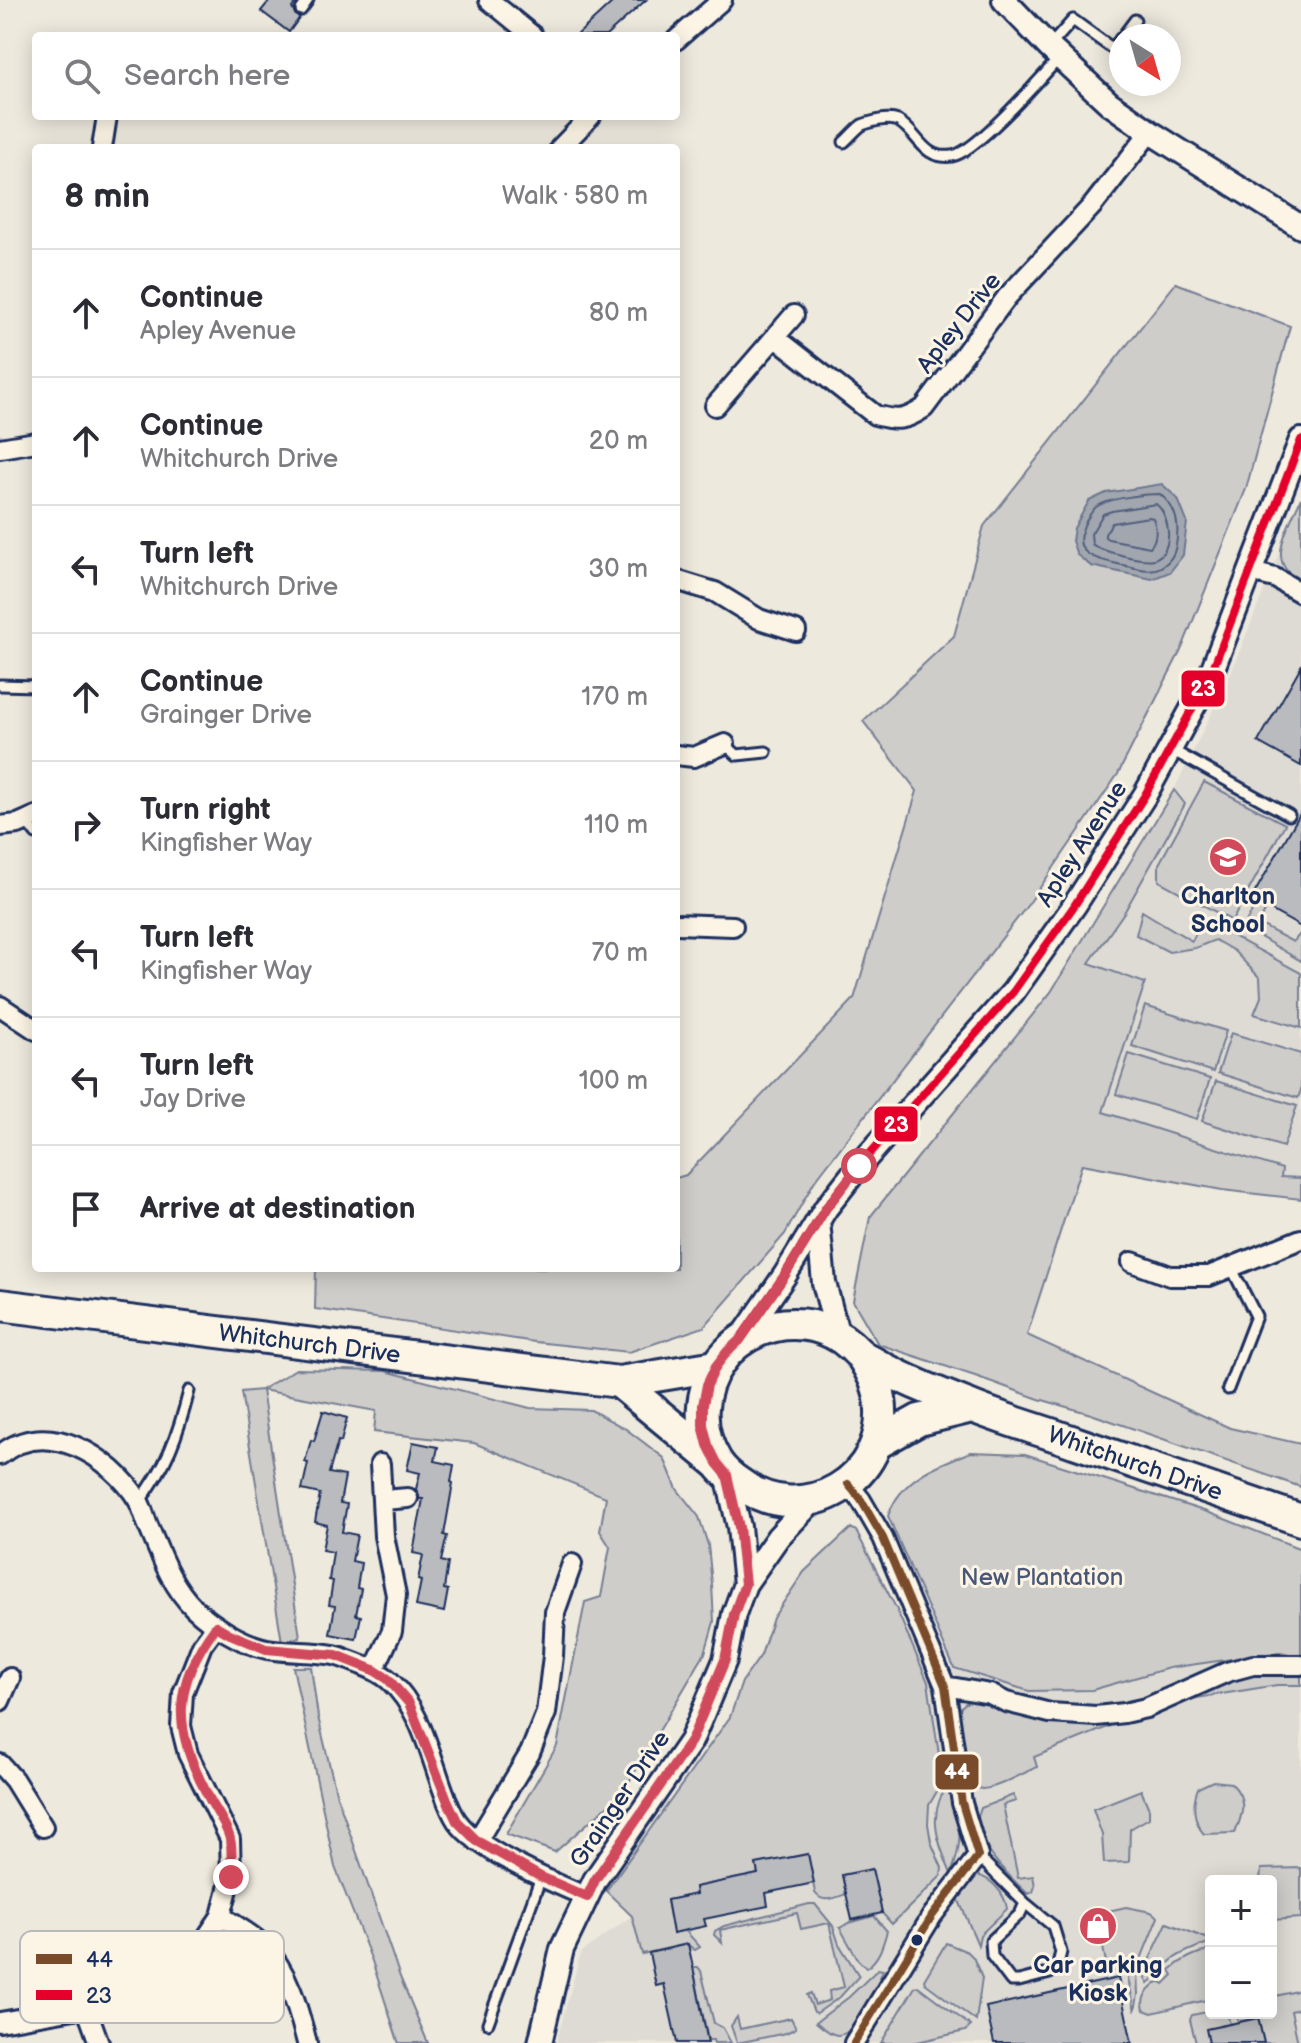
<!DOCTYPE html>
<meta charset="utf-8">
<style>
:root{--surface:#fff;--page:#f2f2f3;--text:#2b2b33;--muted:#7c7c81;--line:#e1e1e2}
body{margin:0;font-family:"Balsamiq Sans",sans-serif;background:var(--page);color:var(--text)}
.controls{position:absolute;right:24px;bottom:24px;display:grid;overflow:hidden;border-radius:8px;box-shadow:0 4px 20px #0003}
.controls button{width:72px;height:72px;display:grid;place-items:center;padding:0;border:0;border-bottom:2px solid var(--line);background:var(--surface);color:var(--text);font:40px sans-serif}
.compass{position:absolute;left:1109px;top:24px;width:72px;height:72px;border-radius:50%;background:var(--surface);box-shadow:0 4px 20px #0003;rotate:143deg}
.stop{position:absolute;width:24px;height:24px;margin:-18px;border:6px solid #d1495b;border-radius:50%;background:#fff}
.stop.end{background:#d1495b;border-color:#fff;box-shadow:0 2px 8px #0008}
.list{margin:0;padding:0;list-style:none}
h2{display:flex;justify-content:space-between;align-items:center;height:104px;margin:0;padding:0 32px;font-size:34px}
h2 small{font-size:26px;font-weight:400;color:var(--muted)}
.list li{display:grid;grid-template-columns:52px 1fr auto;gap:24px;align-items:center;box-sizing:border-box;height:128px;padding:0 32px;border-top:2px solid var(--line)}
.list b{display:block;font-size:30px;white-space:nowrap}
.list p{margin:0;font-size:26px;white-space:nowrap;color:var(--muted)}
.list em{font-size:26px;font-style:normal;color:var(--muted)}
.icon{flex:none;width:44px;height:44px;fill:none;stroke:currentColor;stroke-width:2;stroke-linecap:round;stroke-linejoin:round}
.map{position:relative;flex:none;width:1301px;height:2043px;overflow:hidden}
.search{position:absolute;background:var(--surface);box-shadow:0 4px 20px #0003;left:32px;top:32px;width:648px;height:88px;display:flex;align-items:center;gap:20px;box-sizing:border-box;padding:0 28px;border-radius:8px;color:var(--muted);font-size:30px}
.panel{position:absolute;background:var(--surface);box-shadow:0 4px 20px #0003;left:32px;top:144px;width:648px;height:1128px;border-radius:8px}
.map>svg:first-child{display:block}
.built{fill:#dedbd4;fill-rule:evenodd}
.green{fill:#cfcdca;stroke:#757e94;stroke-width:2}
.water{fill:#a2a7af;stroke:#6c778f;stroke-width:2}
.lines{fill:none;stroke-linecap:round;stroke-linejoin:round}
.shore{stroke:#515f7e;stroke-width:2}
.building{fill:#babbbe;stroke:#1b2f5e;stroke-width:2}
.service-casing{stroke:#1b2f5e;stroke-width:15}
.minor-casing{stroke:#1b2f5e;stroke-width:24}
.tertiary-casing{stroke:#1b2f5e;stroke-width:28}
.primary-casing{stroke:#1b2f5e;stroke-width:36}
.service{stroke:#fcf5e5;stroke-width:9}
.minor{stroke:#fcf5e5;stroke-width:18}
.tertiary{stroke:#fcf5e5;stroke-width:22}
.primary{stroke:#fcf5e5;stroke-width:30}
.bus-1-casing{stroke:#fcf5e5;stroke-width:14}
.bus-2-casing{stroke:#fcf5e5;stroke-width:14}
.bus-1{stroke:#7a4b2a;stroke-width:8}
.bus-2{stroke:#e4002b;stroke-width:8}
.route{stroke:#d1495b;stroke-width:10}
.bus-dot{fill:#1b2f5e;stroke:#fcf5e5;stroke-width:3}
.labels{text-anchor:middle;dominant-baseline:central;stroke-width:6;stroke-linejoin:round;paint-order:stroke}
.street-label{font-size:24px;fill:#1b2f5e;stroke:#fcf5e5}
.poi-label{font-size:24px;font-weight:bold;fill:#1b2f5e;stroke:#fcf5e5}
.park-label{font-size:24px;fill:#485679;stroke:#fcf5e5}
.key{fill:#fcf5e5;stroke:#b8babc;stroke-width:2}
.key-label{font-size:22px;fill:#1b2f5e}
.line-badge{stroke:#fcf5e5;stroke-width:3}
.badge-label{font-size:22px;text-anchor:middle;font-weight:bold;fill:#fff}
</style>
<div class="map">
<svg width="1301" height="2043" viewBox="0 0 1301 2043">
<rect width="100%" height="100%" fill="#eee9dd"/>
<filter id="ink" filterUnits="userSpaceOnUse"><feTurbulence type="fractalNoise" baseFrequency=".0125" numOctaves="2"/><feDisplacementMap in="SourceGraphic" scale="16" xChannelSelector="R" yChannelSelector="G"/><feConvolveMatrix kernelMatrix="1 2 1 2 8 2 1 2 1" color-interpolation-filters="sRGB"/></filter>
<g filter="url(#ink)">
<path class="built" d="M1301 498V1178L1280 1177 1281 1169 1103 1112 1145 983 1088 964 1125 911 1185 804 1174 790 1231 673Z
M1281 1652 1301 1657V2043H556L581 1952 632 1916 662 1857 943 1778 928 1682 953 1668 1029 1691 1092 1690 1169 1668ZM1211 1881H1271V2013H1211Z"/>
<path class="green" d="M1176 283 1290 326 1246 489 1182 648 1118 774 1030 902 814 1182 785 1234 704 1327 629 1352 535 1342 315 1309 316 1268H676V1178L686 1175 854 999 917 791 863 721 954 636 984 526Z
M1301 498V579C1262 566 1290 524 1301 498Z
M1204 782 1285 824 1232 921 1159 881V864Z
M1174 790 1185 804 1125 911 1089 963 1145 983 1103 1112 1282 1169 1281 1177 1301 1178V1199L1222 1190 1082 1164 1027 1335 1230 1428 1301 1444V1487L1091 1414 1039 1399 978 1377 878 1344 853 1301 870 1217 1051 992Z
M1256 905 1265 911 1259 924 1293 942 1301 933V961L1243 927Z
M1142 911 1192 941 1203 920 1301 973V1028L1254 1014 1261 997 1260 978 1234 951 1215 940 1195 948 1169 952 1136 935Z
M1145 1006 1226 1031 1213 1072 1132 1046Z
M1231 1033 1301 1054V1090L1298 1098 1218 1073Z
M1129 1054 1210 1079 1197 1119 1116 1094Z
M1216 1081 1297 1106 1283 1147 1202 1121Z
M296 1369 385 1371 530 1408 591 1410 626 1429 664 1458 677 1489 699 1517 708 1545 712 1584 714 1622 705 1653 623 1792 555 1852 506 1834 557 1746 585 1602 601 1597 610 1547 600 1531 606 1497 474 1443 374 1432 376 1411 262 1390 300 1637 282 1642 241 1392 261 1390Z
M971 1452 1025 1454 1207 1512 1301 1549V1657L1281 1652 1169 1668 1092 1690 1029 1691 954 1668 888 1516C901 1478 936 1465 971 1452Z
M851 1528 856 1531 896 1608 928 1682 943 1781 929 1805 928 1824 931 1842 942 1868 941 1876 892 1924 882 1913 872 1869 842 1875 846 1894C835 1898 823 1904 815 1893L808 1854 756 1864 758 1874 695 1887 696 1894 667 1900 673 1933 685 1930 700 1947 695 1950 687 1944 642 1954 632 1916 606 1891 730 1717 742 1682 761 1655 773 1618 804 1572Z
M293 1667H311L318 1717 337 1796 400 1977 428 2043H399L398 2041 372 1961 335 1867Z
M1253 1672 1301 1673V1685H1277L1191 1699 1147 1711 1034 1757 1037 1767C1023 1773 996 1789 982 1789 974 1788 970 1783 966 1778L957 1714C962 1703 968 1701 979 1699L1077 1722Z
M1213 1781 1231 1783C1248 1799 1243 1814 1235 1833L1204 1834C1193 1822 1192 1803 1198 1788Z
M950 1782C958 1821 966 1836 951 1874 938 1841 925 1814 950 1782Z
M1141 1790 1149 1809V1818L1130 1829 1129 1862 1104 1863 1102 1835 1093 1809Z
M1013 1795 1016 1801 1003 1805 1018 1878 1033 1876 1035 1886 1033 1892 1028 1894C1009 1876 978 1848 978 1821 977 1816 980 1812 981 1808Z
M1301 1868V1918L1271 1920V1881H1260L1261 1869Z
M977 1875C992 1879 1005 1893 1007 1909L980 1935 978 1945 957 1896 965 1881Z
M809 1904H815L833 1926 839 1944 859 1976 840 1997 817 2013 814 2012 807 1995 811 1993 815 2005 830 2000 829 1991 844 1987 829 1923 801 1929 797 1913 720 1930 722 1943 714 1935 715 1931 724 1926Z
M1126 1907 1151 1912 1158 1917 1137 1969 1138 1995 1135 2011 1126 1969 1108 1973 1100 1932 1103 1928 1101 1918 1103 1912Z
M874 1916 887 1931C883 1945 879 1960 866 1968L858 1960 840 1928 849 1923Z
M1167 1923 1211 1940V1942C1177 1954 1172 1957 1148 1984L1143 1973Z
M946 1943 968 1952 973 1957 982 1978 976 2021 925 1983 924 1980Z
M1211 1949V1999L1152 2013 1144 2010C1140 1995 1149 1990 1159 1981L1164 1984 1173 1975 1170 1970C1182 1959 1195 1954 1211 1949Z
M693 1967H698L701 1971 714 2023 723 2028 731 2043H714L713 2040H708Z
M878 1969 883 1970C877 1985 856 2037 837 2035 829 2034 822 2027 816 2022L849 1997Z
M918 1986 971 2026 965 2031 913 2043H881L915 1987Z
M1301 1990V2008L1291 2011 1298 2043H1264L1258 2018 1238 2022 1236 2013H1271V1997Z
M1211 2011V2013H1227L1230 2024 1207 2029 1209 2043H1196L1190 2020 1192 2015Z
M737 2017 740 2029 791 2018 796 2028 786 2033 737 2043 731 2026Z"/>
<path class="water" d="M1162 484 1178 499 1187 522 1183 555 1170 572 1152 579 1091 566 1077 555 1072 541 1074 528 1089 501 1106 493Z"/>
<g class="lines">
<path class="shore" d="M1160 494C1174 506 1179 519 1177 538 1176 548 1174 558 1164 565 1152 574 1136 568 1122 565 1105 561 1072 557 1082 531 1084 524 1090 514 1094 509 1104 498 1146 494 1160 494Z
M1156 504C1170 515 1175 552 1154 559 1143 562 1100 551 1092 544L1091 534 1103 514 1112 511Z
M1149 517 1153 518C1157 527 1157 540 1150 547L1108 539 1105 537V534L1112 523Z"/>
</g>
<path class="building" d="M270 0H298L292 8 296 16 300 17 289 32 261 11Z
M615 0H646L606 36H576Z
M1301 666V766L1258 742Z
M1301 812V927L1251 899Z
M323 1411 347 1418 341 1442 338 1441 329 1473 345 1476 340 1503 347 1504 342 1532 357 1535 352 1561 361 1563 357 1588 361 1589 356 1615 361 1616 356 1639 330 1634 335 1606 329 1605 333 1581 329 1580 333 1552 322 1550 327 1525 315 1522 320 1494 302 1490 308 1463 305 1462 311 1440 314 1441Z
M413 1442 438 1447 435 1461 454 1465 451 1482 453 1483 444 1535 447 1536 441 1561 448 1563 444 1589 448 1590 444 1612 416 1606 421 1581 418 1580 423 1555 413 1553 423 1499H420L416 1489 420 1473 407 1470Z
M808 1854 814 1883 766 1893 768 1906 704 1919 706 1926 673 1933 667 1900 696 1894 695 1887 758 1874 756 1864Z
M872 1869 882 1913 852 1920 842 1875Z
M688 1944 693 1967 708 2043H677L664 1984 656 1986 649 1953Z
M1118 1978 1132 2043H994L986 2007Z
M1258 2018 1264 2043H1209L1206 2029Z"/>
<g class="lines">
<defs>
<path id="service" d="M301 10 308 0
M1123 36 1135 20
M1049 47 1073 20 1113 49 1121 38
M844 142C850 137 856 129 862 125 867 123 875 121 880 120 885 119 893 119 898 121 918 132 922 160 952 156 975 153 1042 77 1060 57
M0 685 36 686
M725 744 737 755 766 752
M1170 749 1289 815
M26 821 36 834
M1228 1389 1256 1316 1231 1267
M139 1502C167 1466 178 1435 189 1391
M978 1856 1025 1903 1053 1926 1061 1952 1057 1968 1050 1973 1019 1981H1011L992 1956 991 1941 1020 1914 1025 1903
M488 2023 541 1877"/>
<path id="minor" d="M489 0 533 36
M676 40 722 0
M102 148 107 116
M560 148 591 116
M775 337 875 415C896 421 905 421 924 408L1007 297 1093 205 1150 132
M715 406 794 315
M0 448 36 442
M1251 572 1275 578 1301 593
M676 580 715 592 759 619 796 631
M676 755 694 757 725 744
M0 826 18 824 36 816
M676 924 733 926
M0 1006 36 1030
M1132 1262 1170 1276H1209L1301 1239
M0 1455C47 1416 111 1457 138 1500 142 1507 144 1515 147 1523 159 1551 171 1586 194 1608 212 1625 242 1644 267 1649 289 1653 312 1651 334 1655 343 1657 353 1662 362 1665 372 1669 381 1673 389 1680 419 1707 429 1750 442 1787 446 1798 450 1811 457 1821 478 1851 552 1882 587 1897
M848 1484 861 1500 883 1538 945 1686 962 1803 978 1856 932 1916 854 2043
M383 1500 408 1498
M374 1670 392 1631 396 1595 384 1536 380 1464
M945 1686 990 1694 1006 1702 1050 1713 1096 1716 1124 1713 1146 1708 1227 1672 1253 1665H1301
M0 1701 10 1678
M0 1764 14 1780 43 1827
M477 1841 530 1753 546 1713 553 1656 555 1612 572 1564
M221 1916C235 1925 251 1934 263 1945 289 1972 298 2008 307 2043
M86 2007 99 2043
M0 2022 86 2007 167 1969 188 1955 206 1938 221 1916 231 1877 230 1839 188 1754 181 1726 183 1693 202 1645 216 1626"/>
<path id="tertiary" d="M1004 0 1049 47 1109 103 1150 132 1301 227
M818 1221 824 1283 838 1336
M741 1339 785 1275 826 1208 859 1166 1013 992 1074 906 1145 795 1210 676 1301 440
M727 1475 739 1527 745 1584
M540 2043 562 1949 595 1880 691 1741 725 1660 734 1614 745 1584 778 1537 813 1500"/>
<g id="primary">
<path id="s1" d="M0 1305 619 1382 716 1366"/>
<path id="s2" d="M861 1355C870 1369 878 1383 880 1399 892 1479 803 1531 739 1483 730 1477 723 1471 717 1462 674 1394 734 1310 813 1326 825 1329 840 1336 850 1345 855 1349 858 1354 864 1357 896 1377 933 1391 968 1405 1004 1420 1041 1430 1077 1443 1152 1469 1226 1494 1301 1520"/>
<path d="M619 1382 716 1462"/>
<path d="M876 1444 919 1420 972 1407"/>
</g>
</defs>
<use href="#service" class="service-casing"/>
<use href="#minor" class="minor-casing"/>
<use href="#tertiary" class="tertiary-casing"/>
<use href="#primary" class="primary-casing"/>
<use href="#service" class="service"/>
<use href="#minor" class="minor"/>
<use href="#tertiary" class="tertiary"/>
<use href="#primary" class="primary"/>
<defs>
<path id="bus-1" d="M848 1484 861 1500 883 1538 945 1686 962 1803 978 1856 932 1916 854 2043"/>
<path id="bus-2" d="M740 1340 785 1275 826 1208 859 1166 1013 992 1074 906 1145 795 1210 676 1301 440"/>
</defs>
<use href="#bus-1" class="bus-1-casing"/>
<use href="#bus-2" class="bus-2-casing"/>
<use href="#bus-1" class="bus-1"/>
<use href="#bus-2" class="bus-2"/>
</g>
</g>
<g class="lines" filter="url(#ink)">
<path class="route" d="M231 1877C231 1865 233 1850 230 1839 227 1825 213 1807 207 1794 173 1730 171 1686 216 1626L230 1634 266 1649 336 1655 374 1670 388 1679 409 1703 448 1802 457 1821 477 1841 541 1877 587 1897 595 1880 691 1741 725 1660 734 1614 745 1584 739 1527 727 1475 717 1463 708 1445 703 1425V1405L707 1385 716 1366 727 1352 740 1340 785 1275 826 1208 859 1166"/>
</g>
<defs>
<symbol id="school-disc" viewBox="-11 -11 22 22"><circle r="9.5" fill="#d1495b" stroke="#fcf5e5"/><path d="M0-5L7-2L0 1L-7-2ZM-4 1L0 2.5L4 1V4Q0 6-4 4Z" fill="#fff"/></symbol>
<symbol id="shop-disc" viewBox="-11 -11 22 22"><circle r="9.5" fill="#d1495b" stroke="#fcf5e5"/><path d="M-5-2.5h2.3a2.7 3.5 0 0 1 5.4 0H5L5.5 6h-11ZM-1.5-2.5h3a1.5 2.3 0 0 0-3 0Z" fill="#fff"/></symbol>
</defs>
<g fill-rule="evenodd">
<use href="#school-disc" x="1206" y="835" width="44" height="44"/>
<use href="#shop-disc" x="1076" y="1904" width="44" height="44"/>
</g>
<circle class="bus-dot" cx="917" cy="1940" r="7"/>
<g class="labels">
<g class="street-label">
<text transform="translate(959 323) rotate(-52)">Apley Drive</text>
<text transform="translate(1082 844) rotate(-57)">Apley Avenue</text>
<text stroke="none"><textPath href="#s1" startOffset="312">Whitchurch Drive</textPath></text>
<text stroke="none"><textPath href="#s2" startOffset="854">Whitchurch Drive</textPath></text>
<text transform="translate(620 1799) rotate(-56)">Grainger Drive</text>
</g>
<g class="poi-label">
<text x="1228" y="896">Charlton<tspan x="1228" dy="28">School</tspan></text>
<text x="1098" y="1965">Car parking<tspan x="1098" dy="28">Kiosk</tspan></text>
</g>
<g class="park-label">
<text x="1042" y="1577">New Plantation</text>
</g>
</g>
<rect x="20" y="1931" width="264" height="92" rx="12" class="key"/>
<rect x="36" y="1954" width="36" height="10" fill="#7a4b2a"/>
<rect x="36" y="1990" width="36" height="10" fill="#e4002b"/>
<g class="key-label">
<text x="86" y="1967">44</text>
<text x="86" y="2003">23</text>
</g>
<g class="line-badge">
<rect x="1180" y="669" width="46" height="39" rx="8" fill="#e4002b"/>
<rect x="873" y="1105" width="46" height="38" rx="8" fill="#e4002b"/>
<rect x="934" y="1753" width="46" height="38" rx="8" fill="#7a4b2a"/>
</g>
<g class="badge-label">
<text x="1203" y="696">23</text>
<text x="896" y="1132">23</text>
<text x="957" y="1779">44</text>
</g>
</svg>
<div class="controls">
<button>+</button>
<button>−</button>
</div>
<svg class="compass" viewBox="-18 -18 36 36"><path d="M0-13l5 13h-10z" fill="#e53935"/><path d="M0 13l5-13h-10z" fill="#7c7c81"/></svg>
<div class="stop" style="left:859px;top:1166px"></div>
<div class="stop end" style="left:231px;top:1877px"></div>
<div class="search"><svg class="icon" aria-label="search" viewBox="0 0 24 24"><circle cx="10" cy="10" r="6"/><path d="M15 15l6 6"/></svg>Search here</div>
<section class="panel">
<h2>8 min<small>Walk · 580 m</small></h2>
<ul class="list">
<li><svg class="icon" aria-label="ahead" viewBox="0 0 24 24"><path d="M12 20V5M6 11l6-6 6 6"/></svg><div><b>Continue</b><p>Apley Avenue</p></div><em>80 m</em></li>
<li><svg class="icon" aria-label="ahead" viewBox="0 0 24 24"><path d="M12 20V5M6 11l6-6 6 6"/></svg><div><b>Continue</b><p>Whitchurch Drive</p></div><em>20 m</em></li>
<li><svg class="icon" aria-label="left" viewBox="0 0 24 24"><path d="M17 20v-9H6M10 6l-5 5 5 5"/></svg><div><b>Turn left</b><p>Whitchurch Drive</p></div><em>30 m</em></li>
<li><svg class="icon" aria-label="ahead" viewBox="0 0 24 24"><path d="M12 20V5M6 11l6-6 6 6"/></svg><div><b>Continue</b><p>Grainger Drive</p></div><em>170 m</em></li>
<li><svg class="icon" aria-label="right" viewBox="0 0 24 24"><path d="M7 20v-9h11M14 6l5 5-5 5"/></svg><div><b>Turn right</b><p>Kingfisher Way</p></div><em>110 m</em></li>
<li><svg class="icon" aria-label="left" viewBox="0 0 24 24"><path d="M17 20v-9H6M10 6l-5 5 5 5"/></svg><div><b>Turn left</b><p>Kingfisher Way</p></div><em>70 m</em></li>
<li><svg class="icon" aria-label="left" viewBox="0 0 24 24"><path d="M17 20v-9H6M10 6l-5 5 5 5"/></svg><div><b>Turn left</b><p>Jay Drive</p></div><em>100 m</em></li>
<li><svg class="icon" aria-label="arrive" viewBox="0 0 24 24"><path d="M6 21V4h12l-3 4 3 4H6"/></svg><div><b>Arrive at destination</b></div></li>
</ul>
</section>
</div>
